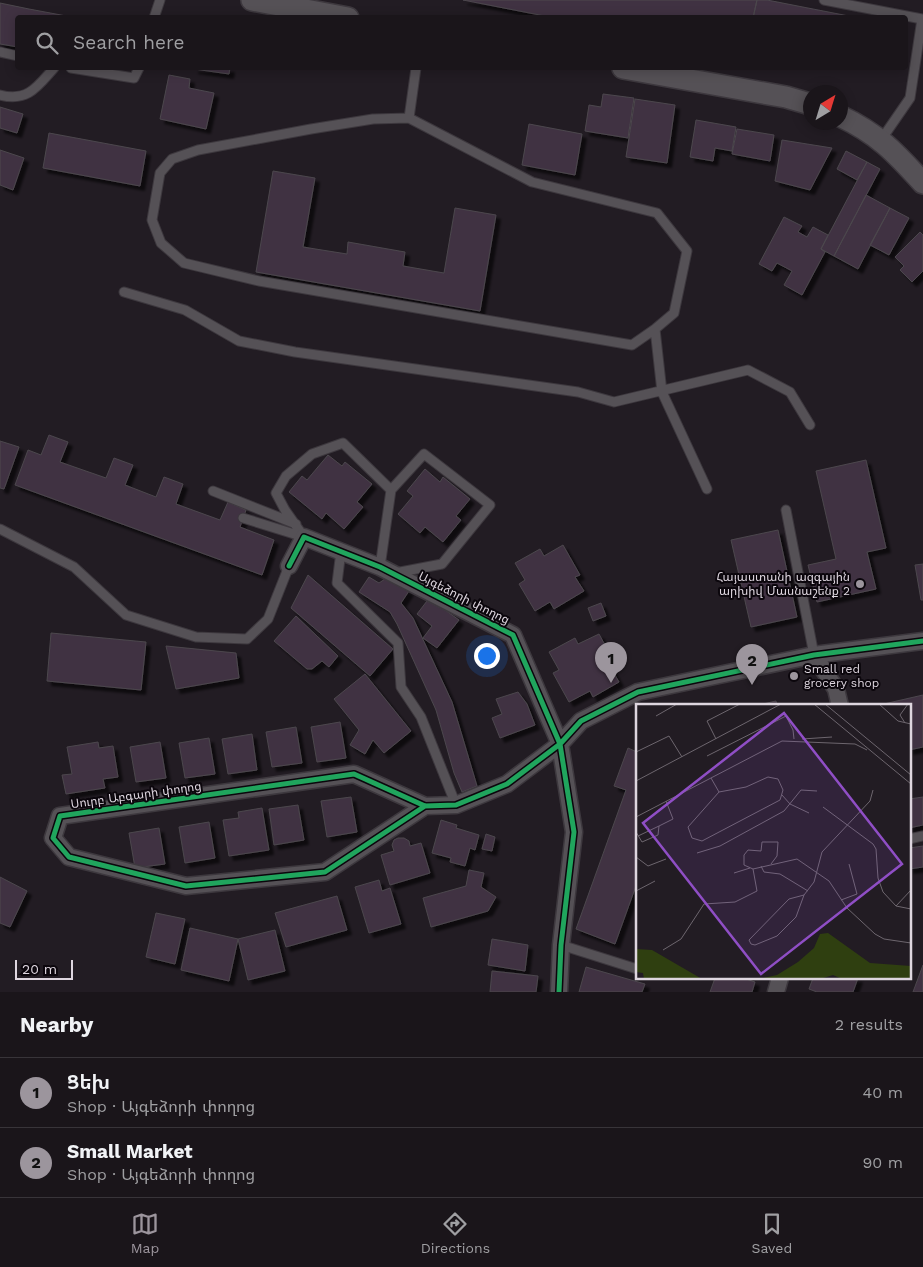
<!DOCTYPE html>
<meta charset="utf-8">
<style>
:root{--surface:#1a151a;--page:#272227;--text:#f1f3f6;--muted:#9f9fa2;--line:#383439;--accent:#9c959d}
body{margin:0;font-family:"Work Sans","Noto Sans Armenian",sans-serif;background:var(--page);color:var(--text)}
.compass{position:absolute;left:803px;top:85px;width:45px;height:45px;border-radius:50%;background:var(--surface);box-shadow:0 2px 12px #0003;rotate:38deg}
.scale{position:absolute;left:15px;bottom:12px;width:58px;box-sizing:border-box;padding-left:5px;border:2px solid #ded6df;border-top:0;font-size:14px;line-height:18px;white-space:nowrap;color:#ded6df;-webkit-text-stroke:4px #0b060c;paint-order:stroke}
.you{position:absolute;left:486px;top:655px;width:18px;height:18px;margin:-12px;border:4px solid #fff;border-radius:50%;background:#1a73e8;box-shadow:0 0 0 8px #1a73e833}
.badge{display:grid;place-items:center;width:32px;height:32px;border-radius:50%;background:var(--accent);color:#111;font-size:16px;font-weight:700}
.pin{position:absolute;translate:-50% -41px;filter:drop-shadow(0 1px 2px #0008)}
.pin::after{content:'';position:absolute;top:26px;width:18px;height:15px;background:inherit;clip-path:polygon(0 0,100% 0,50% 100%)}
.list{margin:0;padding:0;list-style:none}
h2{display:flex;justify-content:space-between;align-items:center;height:65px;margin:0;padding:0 20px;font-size:21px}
h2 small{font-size:16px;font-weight:400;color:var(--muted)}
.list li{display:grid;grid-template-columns:32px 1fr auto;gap:15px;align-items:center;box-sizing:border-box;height:70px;padding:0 20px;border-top:1px solid var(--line)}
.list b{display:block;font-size:19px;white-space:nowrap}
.list p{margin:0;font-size:16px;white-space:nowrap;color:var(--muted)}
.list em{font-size:16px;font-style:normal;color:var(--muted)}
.icon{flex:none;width:28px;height:28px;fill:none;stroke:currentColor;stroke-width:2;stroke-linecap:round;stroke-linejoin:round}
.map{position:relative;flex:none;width:923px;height:992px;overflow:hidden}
.search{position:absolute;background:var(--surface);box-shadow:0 2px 12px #0003;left:15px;right:15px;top:15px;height:55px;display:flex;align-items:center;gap:12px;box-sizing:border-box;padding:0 18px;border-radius:5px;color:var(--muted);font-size:19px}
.sheet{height:205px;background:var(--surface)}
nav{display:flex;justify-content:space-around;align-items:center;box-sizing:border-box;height:70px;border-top:1px solid var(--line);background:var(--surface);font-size:14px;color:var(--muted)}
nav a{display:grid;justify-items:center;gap:2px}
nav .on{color:var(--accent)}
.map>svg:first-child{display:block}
.building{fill:#403342;stroke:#4c474d;filter:url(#shadow)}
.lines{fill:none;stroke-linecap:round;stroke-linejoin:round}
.service-casing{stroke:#3d383e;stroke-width:11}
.minor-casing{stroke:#3d383e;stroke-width:19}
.tertiary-casing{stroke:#3d383e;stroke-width:24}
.service{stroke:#555156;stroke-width:9}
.minor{stroke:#555156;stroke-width:16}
.tertiary{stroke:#555156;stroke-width:21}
.cycleway-casing{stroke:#0b060c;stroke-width:8}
.cycleway{stroke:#20a55d;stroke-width:5}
.poi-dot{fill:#9c959d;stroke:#0b060c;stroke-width:2}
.labels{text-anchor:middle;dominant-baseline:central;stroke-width:4;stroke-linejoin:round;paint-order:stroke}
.poi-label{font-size:12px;fill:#ded6df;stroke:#0b060c;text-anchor:end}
.street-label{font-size:12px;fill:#ded6df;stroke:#0b060c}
.inset-road{fill:none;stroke:#6d666e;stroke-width:1}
.view{fill:#8f4ec5;fill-opacity:0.15;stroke:#8f4ec5;stroke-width:2.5}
.inset-edge{fill:none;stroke:#ded6df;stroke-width:2.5}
</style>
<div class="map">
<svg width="923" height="992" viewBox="0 0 923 992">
<defs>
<filter id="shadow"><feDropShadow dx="4.5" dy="4.5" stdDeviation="1" flood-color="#0009"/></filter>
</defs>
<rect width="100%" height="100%" fill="#221c23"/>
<path class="building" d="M463 0H757L753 18H555Z
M757 0H767L859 18H753Z
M0 3 29 9 77 18H18V47L0 44Z
M194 68H230L229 74 194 69Z
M169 75 190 79 189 88 214 93 206 129 160 119Z
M603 94 634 98 628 138 585 131 589 105 601 107Z
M635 99 675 105 667 163 626 157Z
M0 107 23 114 17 133 0 128Z
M696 120 736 127 732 151 715 148 713 161 690 157Z
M529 124 582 134 575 175 522 165Z
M737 129 774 135 770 161 732 154Z
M49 133 146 151 140 186 43 168Z
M782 140 832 148 810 190 775 181Z
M0 150 24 158 13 190 0 185Z
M846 151 867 162 857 180 837 169Z
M867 162 880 169 834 256 821 249Z
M273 171 315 178 303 247 347 254 348 242 405 252 403 266 444 273 455 208 496 215 480 311 256 272Z
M866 195 890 208 858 269 834 256Z
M890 208 909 218 889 255 870 245Z
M784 217 802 226 798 232 807 237 813 227 828 235 821 249 825 252 802 295 784 285 792 271 777 263 772 271 759 264Z
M920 232 923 235V271L912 282 900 270 904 266 895 257Z
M49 435 68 442 60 462 106 478 114 458 133 465 125 485 156 497 164 477 183 484 176 504 220 520 228 502 246 510 240 527 274 540 262 575 15 485 28 450 41 455Z
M0 441 19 447 4 489 0 488Z
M328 455 342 466 345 462 372 484 357 502 363 507 344 529 326 513 322 519 289 492 302 476 307 480Z
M866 460 886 548 867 552 876 589 817 602 808 565 836 559 816 471Z
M425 469 440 482 443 477 470 499 456 516 461 520 443 542 425 527 420 533 398 514 413 496 407 491Z
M778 530 797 617 751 627 731 540Z
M563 545 580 575 575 577 584 591 554 609 550 602 535 611 519 584 525 580 515 563 540 549 544 556Z
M923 564V600H921L915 565Z
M308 575 393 649 370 676 291 608Z
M369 577 379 583 385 579 409 591 401 603 413 618 452 702 477 786 462 792 454 773 436 710 397 624 390 612 359 592Z
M427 601 445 610 459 620 437 648 423 638 432 626 417 614Z
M601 603 606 616 593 621 588 608Z
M296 616 338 656 329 667 322 661 312 669H307L274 641Z
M51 633 146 642 141 690 47 681Z
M599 634 612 658 607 661 619 682 593 697 590 691 569 702 553 673 559 670 549 652 575 638 578 644Z
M166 646 236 653 239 678 176 689Z
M365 674 411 731 384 753 373 740 365 754 350 745 359 730 334 699Z
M518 692 527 704 535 725 500 738 492 718 502 714 496 699Z
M923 695V747L909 750V706H875Z
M776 701 777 706H754Z
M340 722 346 758 317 762 311 727Z
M296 727 302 763 272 767 266 732Z
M252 734 257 770 228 774 222 739Z
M209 738 215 774 185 778 179 743Z
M98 742 99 748 113 746 118 777 103 779 105 788 66 794 62 775 72 774 67 747Z
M160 742 166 778 136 782 130 747Z
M628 748 637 752V883L615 944 576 929 626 790 614 786Z
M351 797 357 832 327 837 321 801Z
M923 797V825L909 828V799Z
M298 805 304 840 274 845 269 809Z
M262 808 269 850 229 856 223 820 239 818 238 812Z
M441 820 457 825 456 828 479 835 475 850 470 848 465 866 450 862 451 858 432 853Z
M209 822 215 858 185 863 179 827Z
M159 828 165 864 135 868 129 833Z
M486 834 495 837 492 851 482 849Z
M398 838H404L409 841 410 846 421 843 430 873 390 885 381 855 394 851 392 845 394 840Z
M923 846V867L909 869V848Z
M469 870 484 873 481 887 496 897 488 911 431 927 423 898 466 886Z
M0 877 27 891 10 927 0 923Z
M379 880 382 891 390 888 401 924 369 933 355 887Z
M337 896 347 930 286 947 275 913Z
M156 913 185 919 175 964 146 957Z
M190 928 238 939 229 981 181 970Z
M275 930 285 971 248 980 238 939Z
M492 939 528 945 525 971 488 965Z
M923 965V992H913Z
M586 967 645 984 642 992H579Z
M492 971 538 976 536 992H490Z
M715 978H743L755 982 752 992H710Z
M813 978H858L853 992H817L809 989Z"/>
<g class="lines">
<defs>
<path id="service" d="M824 0 922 19 910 98 881 140
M154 18 160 0
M0 52 18 56
M71 68 134 78 139 68
M0 95C28 102 37 87 54 68
M409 118 532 182 657 213 687 251 674 313 655 329 632 345 259 281 184 263 161 243 152 220 160 173 172 159 198 150 311 129 373 119Z
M409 118 416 68
M124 292 185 310 239 341 295 352 578 392 614 402 748 370 790 392 810 425
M655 329 662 392 707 489
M213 491 296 524
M786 510 814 655
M243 518 304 537
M0 529 74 567 126 615 196 637 247 639 268 619 289 566
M304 537 285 510 276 493 286 476 312 454 343 443 391 490 424 454 490 505 442 564 395 573
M341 551 337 583 398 643 401 687 421 717 456 805
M380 567 391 490
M909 839 923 836
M561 945 637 969"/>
<path id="minor" d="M289 566 304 537 380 567 513 635 560 744 574 832 561 945 559 992
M814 655 836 689 840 706
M425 806 325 872 186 886 69 857 53 838 60 816 354 774 425 806 456 805 507 784 560 744 581 721 638 692 814 655 923 641
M776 992 780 978"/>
<path id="tertiary" d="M252 0 348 18
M623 68 786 97 810 104
M840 116C878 134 895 152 923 183"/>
</defs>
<use href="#service" class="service-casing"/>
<use href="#minor" class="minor-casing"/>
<use href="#tertiary" class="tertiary-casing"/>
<use href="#service" class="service"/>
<use href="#minor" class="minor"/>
<use href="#tertiary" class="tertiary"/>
<defs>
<path id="cycleway" d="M289 566 304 537 380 567 513 635 560 744 574 832 561 945 559 992
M425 806 325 872 186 886 69 857 53 838 60 816 354 774 425 806 456 805 507 784 560 744 581 721 638 692 814 655 923 641"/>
</defs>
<use href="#cycleway" class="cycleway-casing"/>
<use href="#cycleway" class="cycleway"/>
</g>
<g class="poi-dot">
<circle cx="860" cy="584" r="5"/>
<circle cx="794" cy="676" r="5"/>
</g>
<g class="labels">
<g class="poi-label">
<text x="850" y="577">Հայաստանի ազգային<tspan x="850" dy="14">արխիվ Մասնաշենք 2</tspan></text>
<text x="804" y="669" text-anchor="start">Small red<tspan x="804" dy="14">grocery shop</tspan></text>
</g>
<g class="street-label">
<text transform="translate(464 598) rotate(27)">Այգեձորի փողոց</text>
<text transform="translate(136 795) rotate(-8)">Սուրբ Աբգարի փողոց</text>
</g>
</g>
<g transform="translate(636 704)">
<rect width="275" height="275" fill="#221c23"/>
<path d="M192 229 234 259 275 262V275H206L197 271 184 275H122L141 271 162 258 178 244 184 230ZM0 245 16 246 66 275H8L7 269 0 268Z" fill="#2f3f10"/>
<path class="inset-road" d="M178 0 275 80M189 0 275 71M243 0 262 17 275 20M20 12 41 0M269 19 264 11 272 0M80 35 71 17 104 0M166 35 196 33M0 48 33 32 46 53M71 52 150 12 157 26 158 35M132 73 142 75 147 86 144 96 66 137 56 134 52 123 83 88 110 83ZM75 74 83 88M0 77 145 0M146 91 154 100 173 109M187 103 237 140 240 145 242 174 247 188 260 202 275 205M0 113 146 37 219 40 231 46M0 128 6 138 22 131 23 122 37 115 30 97M2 132 23 122M61 149 84 142 148 107 165 86 181 87M0 153 12 162 30 155M125 162 128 168 144 170 172 187M117 165 108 161V151L112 146 125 147 126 138H142L141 152 135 160M98 169 114 164M0 187 19 177M168 191 153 195 113 236 115 240 119 241 141 232 160 213 168 191 178 178 186 148 234 97 237 86M205 196 221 190 213 160M260 202 275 186M27 246 45 235 68 200 99 198 121 187 117 165 161 155 193 177 211 204 239 230 248 235 275 239"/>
<path class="view" d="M148 9 266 160 125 270 7 119Z"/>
<rect width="275" height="275" class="inset-edge"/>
</g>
</svg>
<svg class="compass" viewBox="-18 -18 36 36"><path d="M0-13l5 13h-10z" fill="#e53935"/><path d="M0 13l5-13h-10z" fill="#9f9fa2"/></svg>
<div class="scale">20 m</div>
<div class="you"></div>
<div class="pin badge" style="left:611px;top:683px">1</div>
<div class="pin badge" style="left:752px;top:685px">2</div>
<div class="search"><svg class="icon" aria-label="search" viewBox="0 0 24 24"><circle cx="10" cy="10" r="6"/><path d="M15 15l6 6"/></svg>Search here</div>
</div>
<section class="sheet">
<h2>Nearby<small>2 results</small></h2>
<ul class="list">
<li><span class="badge">1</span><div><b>Ցեխ</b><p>Shop · Այգեձորի փողոց</p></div><em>40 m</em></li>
<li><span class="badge">2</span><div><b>Small Market</b><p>Shop · Այգեձորի փողոց</p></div><em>90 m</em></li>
</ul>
</section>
<nav>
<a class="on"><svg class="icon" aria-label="map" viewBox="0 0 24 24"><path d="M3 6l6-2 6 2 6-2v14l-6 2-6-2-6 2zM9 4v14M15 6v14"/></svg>Map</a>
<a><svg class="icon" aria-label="directions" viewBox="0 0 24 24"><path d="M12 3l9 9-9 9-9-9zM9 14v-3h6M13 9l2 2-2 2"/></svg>Directions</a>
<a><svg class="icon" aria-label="saved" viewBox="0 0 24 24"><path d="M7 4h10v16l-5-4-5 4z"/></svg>Saved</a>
</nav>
